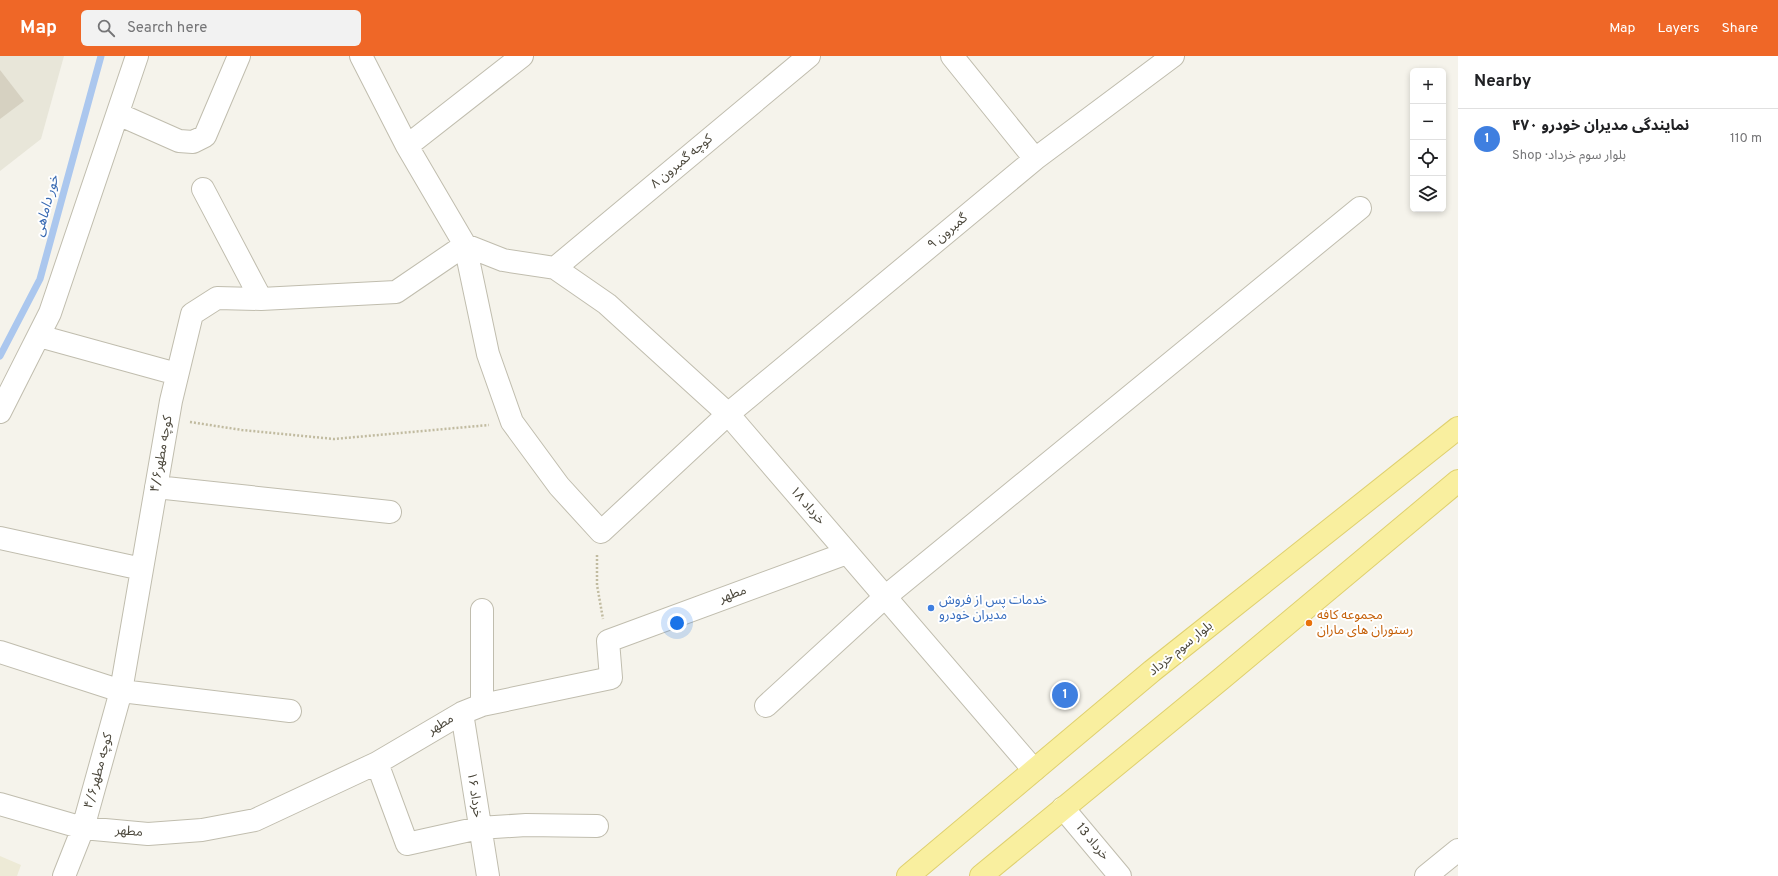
<!DOCTYPE html>
<meta charset="utf-8">
<style>
:root{--surface:#fff;--page:#f2f2f2;--text:#202124;--muted:#757577;--line:#e0e0e0;--accent:#ef6727}
body{margin:0;font-family:Overpass,"Noto Sans Arabic",sans-serif;background:var(--page);color:var(--text)}
.controls{position:absolute;right:12px;top:12px;display:grid;overflow:hidden;border-radius:6px;box-shadow:0 2px 6px #0003}
.controls button{width:36px;height:36px;display:grid;place-items:center;padding:0;border:0;border-bottom:1px solid var(--line);background:var(--surface);color:var(--text);font:20px sans-serif}
.you{position:absolute;left:677px;top:567px;width:14px;height:14px;margin:-10px;border:3px solid #fff;border-radius:50%;background:#1a73e8;box-shadow:0 0 0 6px #1a73e833}
.badge{display:grid;place-items:center;width:26px;height:26px;border-radius:50%;background:var(--accent);color:#fff;font-size:13px;font-weight:700}
.pin{position:absolute;translate:-50% -50%;border:2px solid #fff;box-shadow:0 1px 4px #0006}
.list{margin:0;padding:0;list-style:none}
h2{display:flex;justify-content:space-between;align-items:center;height:52px;margin:0;padding:0 16px;font-size:17px}
h2 small{font-size:13px;font-weight:400;color:var(--muted)}
.list li{display:grid;grid-template-columns:26px 1fr auto;gap:12px;align-items:center;box-sizing:border-box;height:56px;padding:0 16px;border-top:1px solid var(--line)}
.list b{display:block;font-size:15px;white-space:nowrap}
.list p{margin:0;font-size:13px;white-space:nowrap;color:var(--muted)}
.list em{font-size:13px;font-style:normal;color:var(--muted)}
.icon{flex:none;width:22px;height:22px;fill:none;stroke:currentColor;stroke-width:2;stroke-linecap:round;stroke-linejoin:round}
.map{position:relative;flex:none;width:1458px;height:820px;overflow:hidden}
header{display:flex;align-items:center;gap:24px;box-sizing:border-box;height:56px;padding:0 20px;background:var(--accent);color:#fff}
header strong{font-size:19px}
nav{display:flex;gap:22px;margin-inline-start:auto;font-size:14px}
.search{width:280px;height:36px;background:var(--page);display:flex;align-items:center;gap:10px;box-sizing:border-box;padding:0 14px;border-radius:6px;color:var(--muted);font-size:15px}
main{display:flex}
aside{flex:1;background:var(--surface)}
.map>svg:first-child{display:block}
.residential{fill:#e8e6d9}
.education{fill:#edead6}
.lines{fill:none;stroke-linecap:round;stroke-linejoin:round}
.stream{stroke:#abc7ee;stroke-width:7}
.building{fill:#d6d1c1}
.minor-casing{stroke:#c0bdae;stroke-width:24}
.major-casing{stroke:#dfd06f;stroke-width:24}
.path{stroke:#c1bba0;stroke-width:2.5;stroke-dasharray:2 2;stroke-linecap:butt}
.minor{stroke:#fff;stroke-width:22}
.major{stroke:#f9ef9f;stroke-width:22}
.shop-dot{fill:#3f7fe0;stroke:#fff;stroke-width:1.5}
.food-dot{fill:#e8710a;stroke:#fff;stroke-width:1.5}
.labels{text-anchor:middle;dominant-baseline:central;stroke-width:4;stroke-linejoin:round;paint-order:stroke}
.street-label{font-size:13px;fill:#494539;stroke:#fff}
.shop-label{font-size:13px;fill:#366cbe;stroke:#fff;text-anchor:start}
.food-label{font-size:13px;fill:#c56008;stroke:#fff;text-anchor:start}
.water-label{font-size:14px;font-style:italic;fill:#3668b1;stroke:#fff}
</style>
<header>
<strong>Map</strong>
<div class="search"><svg class="icon" aria-label="search" viewBox="0 0 24 24"><circle cx="10" cy="10" r="6"/><path d="M15 15l6 6"/></svg>Search here</div>
<nav><a>Map</a><a>Layers</a><a>Share</a></nav>
</header>
<main>
<div class="map">
<svg width="1458" height="820" viewBox="0 0 1458 820">
<rect width="100%" height="100%" fill="#f5f3eb"/>
<path class="residential" d="M0 0H64L41 83 0 115Z"/>
<path class="education" d="M0 800 21 809 17 820H0Z"/>
<g class="lines">
<path class="stream" d="M0 300 40 223 101 0"/>
</g>
<path class="building" d="M0 14 24 45 0 63Z"/>
<g class="lines">
<defs>
<path id="minor" d="M361 0 407 90 465 189 503 204 555 212 607 248 728 358 1034 714
M952 0 1035 103
M118 58 179 85 193 86 205 80 239 0
M407 90 522 0
M203 133 261 243
M555 212 809 0
M39 280 177 318
M0 356 50 257 137 0
M156 431 390 456
M0 482 142 513
M482 554V649
M0 596 121 635 290 655
M766 650 885 541 1360 152
M462 657 488 820
M377 707 407 788 479 772 526 769 597 770
M0 748 83 772 148 778 202 774 255 764 377 707 462 657 482 649 611 622 608 585 847 497
M1063 752 1120 820
M64 820 83 772 121 635 171 345 192 258 217 242 261 243 396 236 465 189 488 298 512 366 559 430 601 476 728 358 1035 103 1173 0
M1426 820 1458 794"/>
<path id="major" d="M908 820 1152 615 1458 372
M981 820 1221 623 1458 425"/>
</defs>
<use href="#minor" class="minor-casing"/>
<use href="#major" class="major-casing"/>
<path class="path" d="M190 366 242 374 334 383 489 369
M597 499V529L603 563"/>
<use href="#minor" class="minor"/>
<use href="#major" class="major"/>
</g>
<circle class="shop-dot" cx="931" cy="552" r="4"/>
<circle class="food-dot" cx="1309" cy="567" r="4"/>
<g class="labels">
<g class="street-label">
<text transform="translate(682 106) rotate(-40)">کوچه گمبرون ۸</text>
<text transform="translate(948 176) rotate(-40)">گمبرون ۹</text>
<text transform="translate(162 398) rotate(-80)">کوچه مطهر۴/۶</text>
<text transform="translate(807 450) rotate(49)">خرداد ۱۸</text>
<text transform="translate(733 539) rotate(-20)">مطهر</text>
<text transform="translate(1181 593) rotate(-39)">بلوار سوم خرداد</text>
<text transform="translate(441 669) rotate(-31)">مطهر</text>
<text transform="translate(99 715) rotate(-75)">کوچه مطهر۴/۶</text>
<text transform="translate(474 739) rotate(82)">خرداد ۱۶</text>
<text transform="translate(129 776) rotate(5)">مطهر</text>
<text transform="translate(1092 786) rotate(50)">خرداد 13</text>
</g>
<g class="shop-label">
<text x="939" y="545">خدمات پس از فروش<tspan x="939" dy="15">مدیران خودرو</tspan></text>
</g>
<g class="food-label">
<text x="1317" y="560">مجموعه کافه<tspan x="1317" dy="15">رستوران های ماران</tspan></text>
</g>
<g class="water-label">
<text transform="translate(47 150) rotate(-75)">خور داماهی</text>
</g>
</g>
</svg>
<div class="controls">
<button>+</button>
<button>−</button>
<button><svg class="icon" aria-label="locate" viewBox="0 0 24 24"><circle cx="12" cy="12" r="6"/><path d="M12 2v4M12 18v4M2 12h4M18 12h4"/></svg></button>
<button><svg class="icon" aria-label="layers" viewBox="0 0 24 24"><path d="M12 4l9 5-9 5-9-5zM3 14l9 5 9-5"/></svg></button>
</div>
<div class="you"></div>
<div class="pin badge" style="left:1065px;top:639px;background:#3f7fe0">1</div>
</div>
<aside>
<h2>Nearby<small></small></h2>
<ul class="list">
<li><span class="badge" style="background:#3f7fe0">1</span><div><b>نمایندگی مدیران خودرو ۴۷۰</b><p>Shop · بلوار سوم خرداد</p></div><em>110 m</em></li>
</ul>
</aside>
</main>
